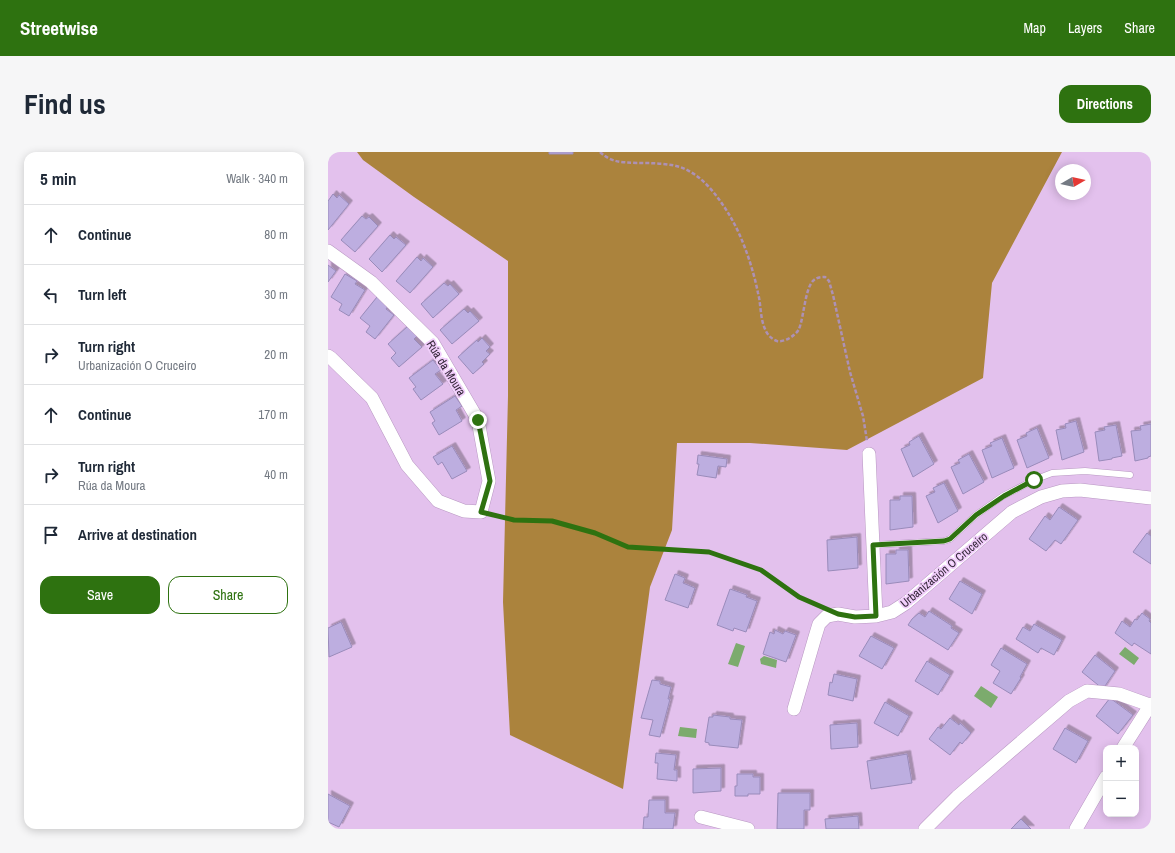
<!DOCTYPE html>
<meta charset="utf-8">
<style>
:root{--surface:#fff;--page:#f6f6f7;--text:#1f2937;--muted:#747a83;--line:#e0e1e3;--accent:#2e7210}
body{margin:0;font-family:"Archivo Narrow",sans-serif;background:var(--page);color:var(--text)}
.controls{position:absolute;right:12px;bottom:12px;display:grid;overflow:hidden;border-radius:8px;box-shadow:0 2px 10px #0003}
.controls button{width:36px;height:36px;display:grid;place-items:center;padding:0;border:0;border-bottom:1px solid var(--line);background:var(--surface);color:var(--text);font:20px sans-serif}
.compass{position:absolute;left:727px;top:12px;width:36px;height:36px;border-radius:50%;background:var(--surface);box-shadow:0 2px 10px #0003;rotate:81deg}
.stop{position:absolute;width:12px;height:12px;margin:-9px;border:3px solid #2e7210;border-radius:50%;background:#fff}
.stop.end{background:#2e7210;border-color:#fff;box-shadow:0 1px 4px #0008}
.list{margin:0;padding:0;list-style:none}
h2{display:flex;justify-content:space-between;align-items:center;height:52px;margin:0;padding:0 16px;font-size:17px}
h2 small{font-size:13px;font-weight:400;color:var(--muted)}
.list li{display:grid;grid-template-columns:26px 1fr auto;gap:12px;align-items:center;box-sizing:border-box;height:60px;padding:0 16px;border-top:1px solid var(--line)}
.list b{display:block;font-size:15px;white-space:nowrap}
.list p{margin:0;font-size:13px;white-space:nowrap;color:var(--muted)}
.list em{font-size:13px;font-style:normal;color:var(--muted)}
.actions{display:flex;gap:8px;padding:12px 16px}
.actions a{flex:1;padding:9px 0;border:1px solid var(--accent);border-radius:12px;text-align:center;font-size:14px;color:var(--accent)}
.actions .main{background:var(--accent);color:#fff}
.icon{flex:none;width:22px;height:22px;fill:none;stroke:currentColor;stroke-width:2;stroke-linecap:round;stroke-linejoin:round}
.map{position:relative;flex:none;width:823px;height:677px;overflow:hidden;border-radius:12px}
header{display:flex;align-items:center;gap:24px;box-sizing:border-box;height:56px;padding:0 20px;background:var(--accent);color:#fff}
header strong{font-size:19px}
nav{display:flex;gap:22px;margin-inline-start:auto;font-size:14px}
.intro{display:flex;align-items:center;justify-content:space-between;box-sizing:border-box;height:96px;padding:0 24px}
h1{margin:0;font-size:28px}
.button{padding:10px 18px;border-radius:12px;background:var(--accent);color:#fff;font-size:14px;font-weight:700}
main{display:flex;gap:24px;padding:0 24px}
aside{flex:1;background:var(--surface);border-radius:12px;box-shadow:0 2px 10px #0003}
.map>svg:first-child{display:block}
.forest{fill:#ab833d}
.water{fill:#7cab6d}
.building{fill:#bdaee0;stroke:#998bba;filter:url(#shadow)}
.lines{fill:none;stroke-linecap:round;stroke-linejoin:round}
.service-casing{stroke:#b897c2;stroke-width:7}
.minor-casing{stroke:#b897c2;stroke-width:14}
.path{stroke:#ad91b5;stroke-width:2.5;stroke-dasharray:4 2;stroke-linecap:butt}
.service{stroke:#fff;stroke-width:6}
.minor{stroke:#fff;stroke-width:13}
.route{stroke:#2e7210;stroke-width:5}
.labels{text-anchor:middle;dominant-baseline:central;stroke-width:3.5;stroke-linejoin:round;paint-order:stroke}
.street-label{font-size:12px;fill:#342738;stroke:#f1cefb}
</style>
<header>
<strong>Streetwise</strong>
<nav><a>Map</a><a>Layers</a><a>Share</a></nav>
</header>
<div class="intro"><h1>Find us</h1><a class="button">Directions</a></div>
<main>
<aside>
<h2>5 min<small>Walk · 340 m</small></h2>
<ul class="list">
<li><svg class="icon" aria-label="ahead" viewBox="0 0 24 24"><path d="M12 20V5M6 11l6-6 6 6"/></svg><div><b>Continue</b></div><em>80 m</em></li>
<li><svg class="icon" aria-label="left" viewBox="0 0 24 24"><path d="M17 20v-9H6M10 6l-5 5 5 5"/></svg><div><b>Turn left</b></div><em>30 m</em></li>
<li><svg class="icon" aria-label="right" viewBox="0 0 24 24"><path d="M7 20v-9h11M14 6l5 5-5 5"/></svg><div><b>Turn right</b><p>Urbanización O Cruceiro</p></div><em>20 m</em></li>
<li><svg class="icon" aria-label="ahead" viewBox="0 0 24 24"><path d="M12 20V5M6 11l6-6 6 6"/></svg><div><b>Continue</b></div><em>170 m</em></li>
<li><svg class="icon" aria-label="right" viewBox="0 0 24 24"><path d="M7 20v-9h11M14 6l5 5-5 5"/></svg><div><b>Turn right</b><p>Rúa da Moura</p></div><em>40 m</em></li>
<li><svg class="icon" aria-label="arrive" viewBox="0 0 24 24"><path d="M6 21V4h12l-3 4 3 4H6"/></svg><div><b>Arrive at destination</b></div></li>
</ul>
<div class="actions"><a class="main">Save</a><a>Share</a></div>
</aside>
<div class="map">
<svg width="823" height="677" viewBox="0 0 823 677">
<defs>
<filter id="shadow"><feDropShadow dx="3.5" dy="-3.5" stdDeviation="0" flood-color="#0004"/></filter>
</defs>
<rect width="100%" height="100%" fill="#e3c1ed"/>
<path class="forest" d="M29 0H734L664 131 655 226 519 298 422 291H349L344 378 322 435 295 637 182 583 175 450 180 244V109L86 45 35 8Z"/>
<path class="water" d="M408 491 417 494 410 515 400 512Z
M797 495 811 506 806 513 791 502Z
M436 504 449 508 448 516 433 512 432 507Z
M653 534 670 545 663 556 646 544Z
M352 575 369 577 368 586 350 584Z"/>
<path class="building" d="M221 0H245V2H221Z
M5 42 9 46 11 43 21 52 0 78V49Z
M34 64 38 67 41 65 50 74 27 100 13 88Z
M62 83 66 87 68 85 78 93 54 120 41 107Z
M89 105 93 109 95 106 105 115 82 141 68 129Z
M0 113 8 119 0 130Z
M17 122 29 129 27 132 37 138 21 164 11 158 14 152 3 145Z
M116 131 120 134 122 132 131 142 105 166 93 152Z
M49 145 60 154 58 157 66 163 47 187 38 180 42 174 32 166Z
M136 157 140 161 142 159 151 169 124 192 112 178Z
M80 174 89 184 86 187 94 195 71 215 63 206 68 201 60 192Z
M154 186 162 195 158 199 162 202 154 210 156 212 145 222 130 205 149 188 150 190Z
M105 208 113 218 107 222 115 232 93 248 85 237 88 235 81 226Z
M127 244 134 254 128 258 134 269 111 283 104 271 107 269 102 260Z
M748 269 756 300 734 308 728 278 738 276 737 272Z
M823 272V304L820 305V306L807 309 803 279 813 278 812 274Z
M788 273 794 304 784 306V307L771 309 767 280 777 278 776 275Z
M709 276 721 306 699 316 689 288 699 284 698 281Z
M591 284 606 312 585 325 573 297 582 293 581 290Z
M674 286 686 316 664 326 654 298 664 294 662 291Z
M124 294 139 319 124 327 114 310 110 313 105 305Z
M641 302 656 330 635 342 623 315 632 311 630 308Z
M370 303 399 307 398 315 390 314 388 326 369 323 371 312H369Z
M616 331 630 359 610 371 598 344 607 340 605 336Z
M572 344H584L585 375 562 378V348H572Z
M731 355 750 368 733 392 727 388 718 399 701 387 717 364 722 368Z
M819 381 823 384V412L805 400Z
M529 385 530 416 500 419 499 388Z
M568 398H580L581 429 558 432V402H568Z
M347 422 357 426 355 431 367 436 360 456 337 448Z
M632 429 654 442 644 462 621 447Z
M402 437 419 443 418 445 429 449 418 480 406 476 405 479 389 473Z
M601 459 624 474 623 476 631 481 620 498 580 473 584 467 591 461 597 465Z
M814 461 822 467 821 469 823 471V502L806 491 804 494 787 481 794 469 802 475 807 467 809 468Z
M13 470 24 495 1 505 0 476Z
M706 472 734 488 726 503 713 496 710 501 688 487 695 475 702 479Z
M447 478 455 482 457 479 468 483 458 510 435 502 442 480 446 482Z
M543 484 566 496 554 517 531 504Z
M673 496 699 512 692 525 693 526 683 542 665 531 672 519 663 513Z
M767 503 787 519 775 537 754 520Z
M599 509 622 523 610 543 587 529Z
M506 522 529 527 525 549 500 543 502 530 504 531Z
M324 528 332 529V532L343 535 340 547H342L332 585 321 583 325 568 313 566Z
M782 546 805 563 790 582 768 564Z
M557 550 581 564 570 584 546 571Z
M385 563 402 565V567L414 568 410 596 381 593V591L377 590 381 565H385Z
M622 566 631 573 632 571 643 581 634 592 632 590 622 603 601 587 610 575 613 577Z
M529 571 530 595 503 597 502 573Z
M737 576 760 589 748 611 725 597Z
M328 601 348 603 346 618H349V629L329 627 330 611H327Z
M579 602 584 631 543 637 539 609Z
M393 616V639L365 641V617Z
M409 622H425V625H432V642H420V644H407V634H409Z
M450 641H482V658H476V677H449Z
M0 642 22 654 11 675 0 670Z
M321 648H337V661H347L345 677H315L316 665H320Z
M530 664 531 677H498L497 667Z
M693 667 703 677H683Z"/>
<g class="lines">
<defs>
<path id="service" d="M545 393 616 389 622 387 648 363 675 344 706 328 724 321 757 319 802 323"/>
<path id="minor" d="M0 99 43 130 105 191 150 268 161 329 153 360 136 359 110 349 79 313 44 246 3 206 0 204
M541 302 548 464
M466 557 487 485 491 472 499 464 510 462 527 465 548 464 564 460 578 451 684 360 713 345 734 339 752 338 823 346
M795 596 823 552
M373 665 420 677
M597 677 629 645 741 549 759 539 791 542 822 553
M748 677 778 625"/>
</defs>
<use href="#service" class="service-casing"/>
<use href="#minor" class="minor-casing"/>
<path class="path" d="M272 0C284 11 293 10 309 11 322 11 345 11 357 17 377 26 391 46 402 64 415 86 425 116 430 141 433 152 432 166 437 177 439 182 443 187 449 189 453 190 457 188 460 187 465 184 469 181 471 177 476 165 477 135 486 128 489 125 494 125 497 125L501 129 505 143 522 220 535 264 539 289
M165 363 186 368 224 369 267 381 300 395 381 400 433 418 471 445 492 454"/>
<use href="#service" class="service"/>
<use href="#minor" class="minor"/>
</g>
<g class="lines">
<path class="route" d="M150 268 162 329 153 360 186 368 224 369 267 381 300 395 381 400 433 418 471 445 510 462 527 465 548 464 545 393 616 389 622 387 648 363 676 344 706 328"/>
</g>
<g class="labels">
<g class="street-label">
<text transform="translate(118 216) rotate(58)">Rúa da Moura</text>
<text transform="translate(616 418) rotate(-40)">Urbanización O Cruceiro</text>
</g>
</g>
</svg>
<div class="controls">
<button>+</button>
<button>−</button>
</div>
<svg class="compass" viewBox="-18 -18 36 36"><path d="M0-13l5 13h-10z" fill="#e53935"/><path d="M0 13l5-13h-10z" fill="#747a83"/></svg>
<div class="stop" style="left:706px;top:328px"></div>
<div class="stop end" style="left:150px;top:268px"></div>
</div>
</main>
